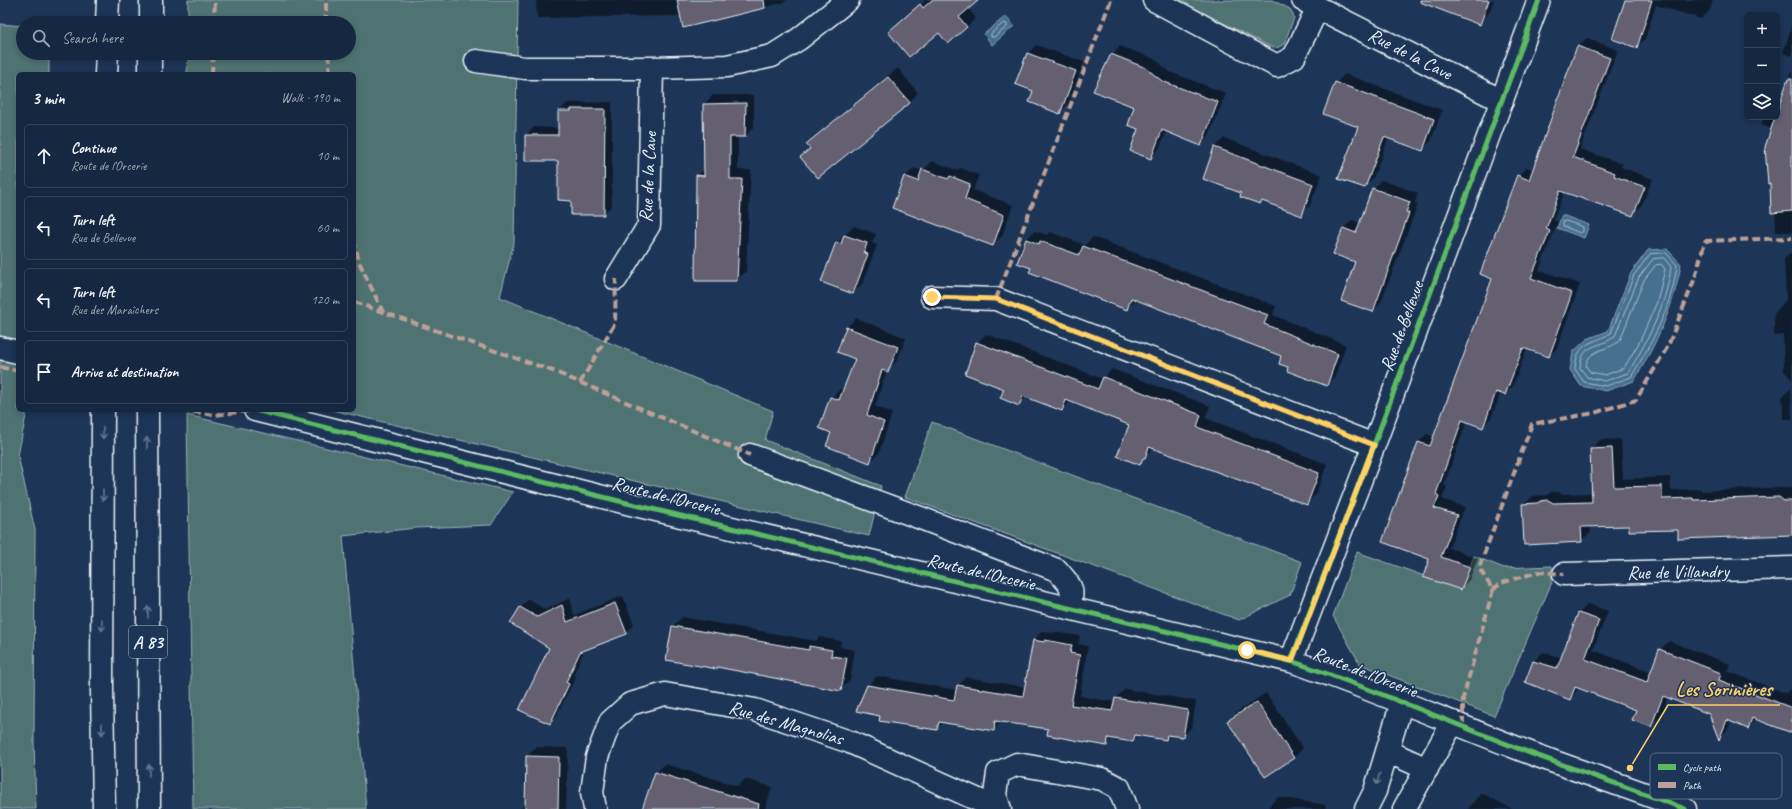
<!DOCTYPE html>
<meta charset="utf-8">
<style>
:root{--surface:#162841;--page:#23344c;--text:#f1f3f6;--muted:#9ea6b1;--line:#35445a}
body{margin:0;font-family:Caveat,sans-serif;background:var(--page);color:var(--text)}
.controls{position:absolute;right:12px;top:12px;display:grid;overflow:hidden;border-radius:6px;box-shadow:0 2px 6px #0003}
.controls button{width:36px;height:36px;display:grid;place-items:center;padding:0;border:0;border-bottom:1px solid var(--line);background:var(--surface);color:var(--text);font:20px sans-serif}
.stop{position:absolute;width:12px;height:12px;margin:-9px;border:3px solid #ffd166;border-radius:50%;background:#fff}
.stop.end{background:#ffd166;border-color:#fff;box-shadow:0 1px 4px #0008}
.list{margin:0;padding:0;list-style:none}
h2{display:flex;justify-content:space-between;align-items:center;height:52px;margin:0;padding:0 16px;font-size:17px}
h2 small{font-size:13px;font-weight:400;color:var(--muted)}
.list li{display:grid;grid-template-columns:26px 1fr auto;gap:12px;align-items:center;box-sizing:border-box;height:64px;margin:0 8px 8px;padding:0 8px;border:1px solid var(--line);border-radius:6px}
.list b{display:block;font-size:15px;white-space:nowrap}
.list p{margin:0;font-size:13px;white-space:nowrap;color:var(--muted)}
.list em{font-size:13px;font-style:normal;color:var(--muted)}
.icon{flex:none;width:22px;height:22px;fill:none;stroke:currentColor;stroke-width:2;stroke-linecap:round;stroke-linejoin:round}
.map{position:relative;flex:none;width:1792px;height:809px;overflow:hidden}
.search{position:absolute;background:var(--surface);box-shadow:0 2px 6px #0003;left:16px;top:16px;width:340px;height:44px;display:flex;align-items:center;gap:10px;box-sizing:border-box;padding:0 14px;border-radius:22px;color:var(--muted);font-size:15px}
.panel{position:absolute;background:var(--surface);box-shadow:0 2px 6px #0003;left:16px;top:72px;width:340px;height:340px;border-radius:6px}
.map>svg:first-child{display:block}
.green{fill:#4f7273;stroke:#9cb2b6}
.water{fill:#466f8e;stroke:#87a3b8}
.shadow{fill:#0007}
.lines{fill:none;stroke-linecap:round;stroke-linejoin:round}
.shore{stroke:#a7bdce;stroke-width:1}
.building{fill:#656171;stroke:#e8f1f8}
.minor-casing{stroke:#e8f1f8;stroke-width:25}
.highway-casing{stroke:#e8f1f8;stroke-width:25}
.minor{stroke:#1d3557;stroke-width:22}
.highway{stroke:#1d3557;stroke-width:22}
.quiet{stroke:#bda197;stroke-width:4;stroke-dasharray:8 4;stroke-linecap:butt}
.cycleway-casing{stroke:#1d3557;stroke-width:8}
.cycleway{stroke:#5cba63;stroke-width:5}
.oneway{stroke:#64778f}
.route{stroke:#ffd166;stroke-width:5}
.labels{text-anchor:middle;dominant-baseline:central;stroke-width:3;stroke-linejoin:round;paint-order:stroke}
.shield{fill:#1d3557;stroke:#abb9c8;stroke-width:1}
.shield-label{font-size:18px;font-weight:bold;fill:#e8f1f8}
.street-label{font-size:19px;fill:#e8f1f8;stroke:#1d3557}
.key{fill:#1d3557;stroke:#5a6d87;stroke-width:1}
.key-label{font-size:11px;fill:#e8f1f8}
.leader{fill:none;stroke:#ffd166;stroke-width:1.5}
.callout-dot{fill:#ffd166;stroke:#1d3557;stroke-width:1.5}
.callout-label{font-size:20px;text-anchor:middle;font-weight:bold;fill:#ffd166;stroke:#1d3557;stroke-width:3;stroke-linejoin:round;paint-order:stroke}
</style>
<div class="map">
<svg width="1792" height="809" viewBox="0 0 1792 809">
<rect width="100%" height="100%" fill="#1d3557"/>
<filter id="ink" filterUnits="userSpaceOnUse"><feTurbulence type="fractalNoise" baseFrequency=".025" numOctaves="2"/><feDisplacementMap in="SourceGraphic" scale="8" xChannelSelector="R" yChannelSelector="G"/><feConvolveMatrix kernelMatrix="1 2 1 2 8 2 1 2 1" color-interpolation-filters="sRGB"/></filter>
<g filter="url(#ink)">
<path class="green" d="M188 0H518L514 242 500 297 773 411 765 440 881 486 869 536 332 410H354V74H187L188 53H349V23H188Z
M1178 0H1272L1290 9 1293 14 1294 18 1284 44 1279 47 1273 48Z
M0 24 23 26V53H49V74H18V410H27L18 456 35 530 34 740 36 809H0Z
M187 415 513 492 491 525 416 528 343 536 366 809H193Z
M932 422 1302 562 1290 595 1239 620 905 497Z
M1357 552 1461 589 1474 556 1504 568 1552 566V582L1494 716 1360 664 1333 616Z"/>
<path class="water" d="M1006 16 1014 26 992 45 984 34Z
M1562 215 1589 225 1584 238 1557 228Z
M1667 249 1681 264C1674 307 1656 344 1634 381L1606 391 1581 386 1570 370 1573 352 1587 339 1608 331 1631 273 1648 250Z"/>
<path class="shadow" d="M536 0H787L785 2 684 27 681 16 537 18Z
M926 0H978L968 8 976 18 967 27 939 31 889 32Z
M1417 0H1494L1488 15 1480 24Z
M1626 0H1713L1710 10 1701 19 1656 5 1645 39 1637 47Z
M1792 25V56L1783 53Z
M1587 38 1618 50 1580 149 1623 164 1621 167 1653 179 1641 206 1633 215 1565 191 1553 220 1558 222 1539 270 1580 284 1557 348 1549 356 1527 349 1513 386 1505 394 1501 393 1491 418 1483 427 1467 421 1444 485 1447 487 1442 499 1465 507 1449 548 1478 558 1469 580 1461 589 1430 559 1419 442 1427 434 1434 437 1493 278 1518 176 1527 167 1533 170 1578 47Z
M1036 45 1084 62 1068 104 1060 112 1034 91 1027 54Z
M1120 46 1155 59 1170 72 1226 93 1209 136 1201 145 1167 131 1159 149 1151 158 1140 128 1136 106 1112 54Z
M898 68 918 93 909 102 801 157 810 147 808 144 817 135Z
M1792 69V232H1776L1772 129 1761 125 1764 117H1777V95L1783 96Z
M1345 74 1442 110 1431 141 1422 150 1389 137 1373 178 1364 187 1359 127 1336 83Z
M713 95H754V127L745 136H738V170H751L746 271 737 280 697 176 705 168 704 104Z
M612 102V205L603 214 572 200 559 160 526 135 534 127 559 128V111L567 103Z
M1224 138 1322 175 1310 205 1301 214 1204 178 1215 147Z
M932 161 957 170 960 168 979 175 973 190 1013 205 1002 236 992 245 905 177 914 168 923 171Z
M1381 180 1418 193 1415 203 1418 204 1381 302 1373 311 1357 262 1344 228 1352 220 1360 223 1373 189Z
M854 226 876 234 872 243 877 245 862 284 853 293 837 243Z
M1035 231 1047 235 1050 232 1085 245 1093 237 1276 306 1273 315 1346 345 1335 376 1326 385 1290 366 1282 356 1136 299 1127 308 1032 267 1026 239Z
M1792 251V380L1784 371 1783 335 1774 336V314L1786 300 1784 259Z
M856 318 906 338 897 361 887 370 875 406 892 413 879 453 870 462 833 433 831 398 840 389 844 390 856 358 847 327Z
M986 334 1103 379 1112 369 1210 406 1205 418 1327 464 1316 494 1306 504 1154 447 1140 463 1130 424 1071 401 1062 410 1027 396 1019 404 1005 389 977 343Z
M1791 388 1792 419H1784L1782 397Z
M1621 439 1623 479 1670 477 1671 490 1701 489 1702 491 1792 487V534L1630 525 1590 526 1591 532 1581 541 1523 505 1533 496 1547 495 1551 492H1558L1562 494 1593 493 1591 449 1600 440Z
M623 596 634 625 626 633 585 649 573 675 576 676 557 715 549 723 551 647 511 623 521 607 529 599 545 610 570 598 574 615Z
M1588 604 1608 611 1593 650 1652 672 1660 650 1669 641 1730 664 1727 671 1786 693 1792 687V732L1757 718 1748 728 1731 721 1728 729 1720 738 1709 713 1668 697 1660 717 1650 726 1637 710 1579 688 1570 699 1534 661 1543 652 1562 658 1579 613Z
M682 617 816 641 819 637 841 641 840 647 855 650 850 680 841 689 718 666 716 668 673 626Z
M1042 631 1053 633 1054 632 1080 636 1078 644 1088 646 1080 696 1115 702 1116 698 1125 689 1196 701 1192 727 1183 736 1171 735 1166 739 1139 735 1133 741 1113 738 1106 744 1049 728 1002 721 994 730 944 722 937 729 881 715 868 685 877 676 957 690 958 686 966 677 1025 687 1034 640Z
M1266 693 1303 748 1294 758 1265 776 1228 721 1237 712Z
M536 747 568 748 566 809H521L526 804 527 756Z
M665 764 738 786 745 779 772 787 765 809H656V773Z
M1482 793 1512 809H1468Z
M1278 797 1326 805 1325 809H1269V806Z"/>
<g class="lines">
<path class="shore" d="M1004 23 1007 24V27L994 37H991V34Z
M1566 221 1583 227V232L1580 233 1563 226V222Z
M1666 253 1677 265C1672 306 1652 343 1631 377L1606 386 1584 382 1575 369C1577 341 1591 345 1611 333L1634 275 1650 254Z
M1664 258 1671 267C1666 306 1648 340 1628 373L1605 381 1587 377 1580 368C1582 341 1601 349 1615 336L1639 277 1653 259Z
M1656 265 1661 264 1665 269 1657 302 1640 341 1624 368 1605 375 1590 372 1586 366C1588 348 1610 351 1620 340L1644 280Z"/>
</g>
<path class="building" d="M677 0H764L765 8 683 28Z
M932 0H979L959 17 967 27 948 44 939 33 909 57 888 32 920 4 923 8Z
M1420 0H1489L1480 25 1420 2Z
M1625 0H1652L1637 48 1612 39Z
M1577 46 1610 58 1573 157 1615 173 1614 176 1645 187 1633 216 1560 191 1546 229 1550 231 1531 278 1572 293 1549 357 1523 348 1505 395 1496 392 1483 428 1462 420 1436 494 1439 496 1434 508 1457 515 1441 557 1470 567 1461 590 1423 577 1429 559 1382 542 1418 442 1430 446 1492 279 1480 274 1517 175 1529 180Z
M1027 53 1076 71 1060 114 1029 102 1033 91 1015 84Z
M1111 54 1146 68 1162 81 1218 102 1201 146 1162 130 1151 159 1130 151 1138 129 1128 125 1134 107 1093 91Z
M888 77 910 103 818 178 800 157 810 149 806 144Z
M1788 79H1792V211L1771 213 1770 183 1768 184 1765 147 1775 117H1777V112Z
M1335 82 1434 119 1423 151 1384 137 1365 188 1338 179 1358 127 1323 114Z
M746 103 745 137H730V179H742L737 281H695L696 175 704 176 703 104Z
M571 109H605L604 215H571V201L558 200V161H525V135H558V111H571Z
M1214 147 1313 184 1302 216 1262 201 1260 204 1240 197 1241 193 1203 179Z
M922 169 948 179 950 176 970 184 965 199 1004 215 993 246 892 208 904 176 918 181Z
M1372 188 1410 202 1406 212 1409 213 1373 312 1341 301 1355 262 1333 254 1343 228 1356 233Z
M844 235 867 243 864 253 868 254 853 294 821 282 836 242 841 244Z
M1026 239 1039 244 1040 241 1079 255 1083 246 1268 315 1264 324 1338 354 1327 386 1287 371 1288 367 1279 364 1281 356 1131 298 1127 310 1029 272 1031 268 1017 263Z
M846 327 898 347 888 372 882 370 867 415 884 422 870 463 826 446 831 433 819 428 830 397 839 400 855 359 837 352Z
M976 342 1098 389 1103 377 1201 415 1197 427 1319 473 1307 505 1149 447 1145 458H1143L1140 465 1117 456 1129 425 1066 400 1062 411 1023 396 1019 406 1000 398 1004 389 965 374Z
M1612 448 1614 487 1662 486V499L1693 498V500L1779 497 1784 501H1792V535L1678 539V530L1629 531V526L1581 527 1582 542 1524 545 1522 504 1537 503 1541 501 1548 500 1553 503 1592 502 1590 449Z
M615 603 627 634 580 652 566 682 569 684 550 724 519 710 549 648 510 623 520 607 537 617 562 605 567 622Z
M1578 613 1599 620 1585 659 1647 682 1659 649 1721 673 1719 680 1792 708V733L1752 718 1748 729 1727 720 1719 740 1709 714 1663 696 1651 727 1632 720 1636 710 1575 687 1570 700 1525 682 1533 661 1557 668Z
M672 626 809 650V646L832 650 831 656 847 658 841 691 717 667V669L666 660Z
M1033 640 1044 642 1045 640 1072 645 1070 653 1080 655 1071 705 1112 711 1115 698 1188 710 1183 737 1167 735 1166 740 1135 735 1133 742 1108 738 1107 746 1047 735 1048 729 995 721 994 731 939 722 937 730 879 721 880 716 856 711 867 685 954 700 957 685 1023 696Z
M1257 702 1294 758 1265 777 1227 721Z
M526 756 559 757 558 809H525Z
M655 772 759 804 758 809H642Z"/>
<g class="lines">
<defs>
<path id="minor" d="M1154 0 1277 66 1294 57 1318 7
M1303 0 1502 101
M476 61 525 68H652
M616 279 649 225 652 68 727 66 772 56 799 39 848 0
M932 297 996 299 1374 445
M0 348 18 352
M255 410 631 504 1291 661C1368 687 1442 719 1517 748 1573 770 1630 787 1685 809
M750 455 918 517 1057 570C1070 586 1076 587 1068 608
M1564 574 1792 568
M1291 661 1374 445 1539 0
M1387 751 1427 769
M595 809 592 792 597 757 610 722 630 704 665 694 755 710 850 742 998 809
M1000 809 995 795 998 773 1017 764 1102 779 1119 788 1127 809
M1366 809 1375 791 1402 702
M1404 809 1453 722"/>
<path id="highway" d="M107 23 108 0
M151 23V0
M106 74 107 53
M150 74V53
M103 410 102 690 104 809
M147 410 149 809"/>
</defs>
<use href="#minor" class="minor-casing"/>
<use href="#highway" class="highway-casing"/>
<use href="#minor" class="minor"/>
<use href="#highway" class="highway"/>
<path class="quiet" d="M214 23 215 0
M326 23V0
M328 53 330 74
M212 74 213 53
M354 239 359 262 383 312
M996 299 1111 0
M354 302 553 371 750 455
M0 367 18 371
M580 383 615 323 616 279
M181 410 214 415 256 410
M1493 590 1501 583 1538 572 1564 574
M1463 726V698L1493 590 1479 568 1532 424 1594 413 1636 400 1668 346 1695 278 1705 241 1792 238"/>
<defs>
<path id="cycleway" d="M255 410 631 504 1291 661C1368 687 1442 719 1517 748 1573 770 1630 787 1685 809
M1291 661 1374 445 1539 0"/>
</defs>
<use href="#cycleway" class="cycleway-casing"/>
<use href="#cycleway" class="cycleway"/>
</g>
<defs><path id="oneway-shaft" d="M-6 0H5M1.5-3L5.5 0L1.5 3" fill="none" stroke-width="1.6" stroke-linecap="round" stroke-linejoin="round"/></defs>
<g class="oneway">
<use href="#oneway-shaft" transform="translate(103 433) rotate(90)"/>
<use href="#oneway-shaft" transform="translate(147 443) rotate(-90)"/>
<use href="#oneway-shaft" transform="translate(103 495) rotate(90)"/>
<use href="#oneway-shaft" transform="translate(148 612) rotate(-90)"/>
<use href="#oneway-shaft" transform="translate(102 625) rotate(90)"/>
<use href="#oneway-shaft" transform="translate(102 729) rotate(89)"/>
<use href="#oneway-shaft" transform="translate(149 770) rotate(-90)"/>
<use href="#oneway-shaft" transform="translate(1378 779) rotate(107)"/>
</g>
</g>
<g class="lines" filter="url(#ink)">
<path class="route" d="M932 297 996 299 1374 445 1292 661 1247 650"/>
</g>
<g class="labels">
<rect class="shield" x="129" y="626" width="38" height="32" rx="3"/>
<g class="shield-label">
<text x="148" y="642">A 83</text>
</g>
<g class="street-label">
<text transform="translate(1410 54) rotate(27)">Rue de la Cave</text>
<text transform="translate(648 177) rotate(-87)">Rue de la Cave</text>
<text transform="translate(1402 326) rotate(-70)">Rue de Bellevue</text>
<text transform="translate(666 496) rotate(14)">Route de l'Orcerie</text>
<text transform="translate(981 572) rotate(13)">Route de l'Orcerie</text>
<text transform="translate(1678 572) rotate(-1)">Rue de Villandry</text>
<text transform="translate(1365 672) rotate(21)">Route de l'Orcerie</text>
<text transform="translate(786 723) rotate(16)">Rue des Magnolias</text>
</g>
</g>
<rect x="1650" y="753" width="132" height="46" rx="6" class="key"/>
<rect x="1658" y="764" width="18" height="6" fill="#5cba63"/>
<rect x="1658" y="782" width="18" height="6" fill="#bda197"/>
<g class="key-label">
<text x="1683" y="771">Cycle path</text>
<text x="1683" y="789">Path</text>
</g>
<path class="leader" d="M1630 768L1668 705H1780"/>
<circle class="callout-dot" cx="1630" cy="768" r="4"/>
<g class="callout-label">
<text x="1724" y="696">Les Sorinières</text>
</g>
</svg>
<div class="controls">
<button>+</button>
<button>−</button>
<button><svg class="icon" aria-label="layers" viewBox="0 0 24 24"><path d="M12 4l9 5-9 5-9-5zM3 14l9 5 9-5"/></svg></button>
</div>
<div class="stop" style="left:1247px;top:650px"></div>
<div class="stop end" style="left:932px;top:297px"></div>
<div class="search"><svg class="icon" aria-label="search" viewBox="0 0 24 24"><circle cx="10" cy="10" r="6"/><path d="M15 15l6 6"/></svg>Search here</div>
<section class="panel">
<h2>3 min<small>Walk · 190 m</small></h2>
<ul class="list">
<li><svg class="icon" aria-label="ahead" viewBox="0 0 24 24"><path d="M12 20V5M6 11l6-6 6 6"/></svg><div><b>Continue</b><p>Route de l'Orcerie</p></div><em>10 m</em></li>
<li><svg class="icon" aria-label="left" viewBox="0 0 24 24"><path d="M17 20v-9H6M10 6l-5 5 5 5"/></svg><div><b>Turn left</b><p>Rue de Bellevue</p></div><em>60 m</em></li>
<li><svg class="icon" aria-label="left" viewBox="0 0 24 24"><path d="M17 20v-9H6M10 6l-5 5 5 5"/></svg><div><b>Turn left</b><p>Rue des Maraîchers</p></div><em>120 m</em></li>
<li><svg class="icon" aria-label="arrive" viewBox="0 0 24 24"><path d="M6 21V4h12l-3 4 3 4H6"/></svg><div><b>Arrive at destination</b></div></li>
</ul>
</section>
</div>
